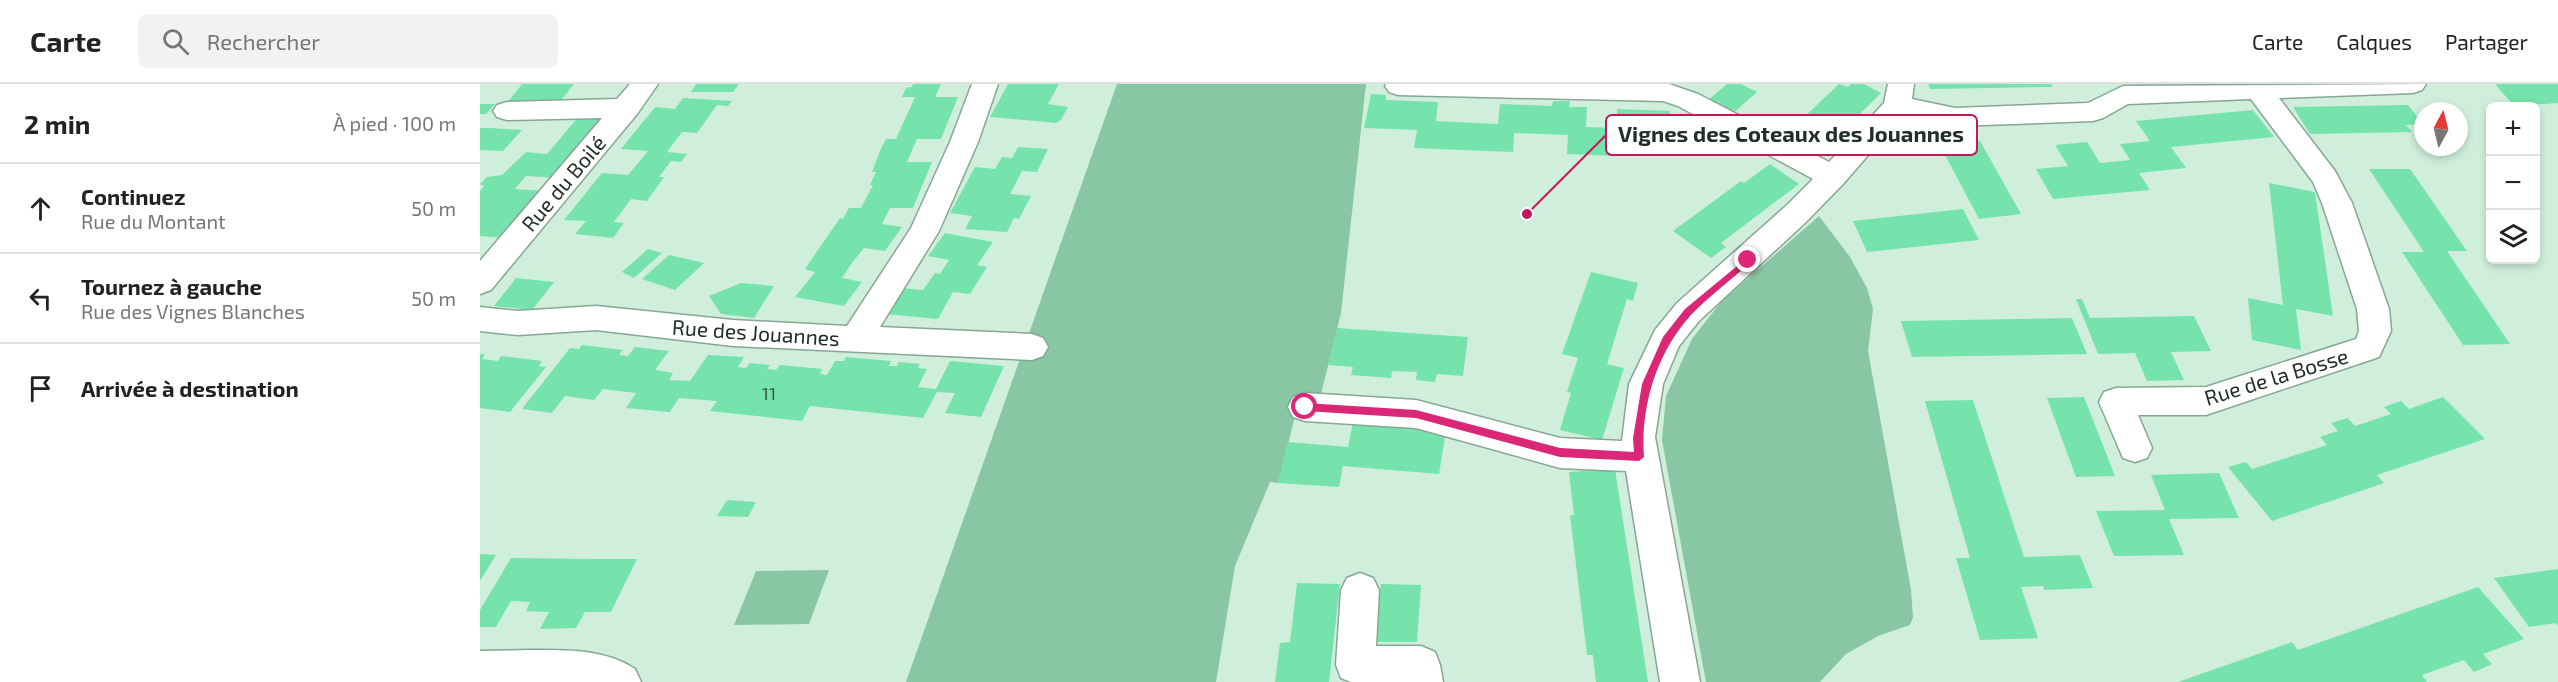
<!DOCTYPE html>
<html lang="fr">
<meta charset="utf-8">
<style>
:root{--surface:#fff;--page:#f2f2f2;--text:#222;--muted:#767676;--line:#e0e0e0}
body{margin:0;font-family:"Exo 2",sans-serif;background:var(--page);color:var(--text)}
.controls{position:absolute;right:18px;top:18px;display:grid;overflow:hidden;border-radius:9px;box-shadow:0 3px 9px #0003}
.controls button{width:54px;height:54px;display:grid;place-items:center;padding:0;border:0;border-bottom:2px solid var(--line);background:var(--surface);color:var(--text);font:30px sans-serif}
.compass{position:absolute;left:1934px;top:18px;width:54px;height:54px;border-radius:50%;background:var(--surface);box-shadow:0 3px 9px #0003;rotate:7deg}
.stop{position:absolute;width:18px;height:18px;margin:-14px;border:4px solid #db2777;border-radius:50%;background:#fff}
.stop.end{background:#db2777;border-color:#fff;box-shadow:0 2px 6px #0008}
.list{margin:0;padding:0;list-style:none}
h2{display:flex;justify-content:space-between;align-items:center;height:78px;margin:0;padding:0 24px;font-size:26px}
h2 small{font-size:20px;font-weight:400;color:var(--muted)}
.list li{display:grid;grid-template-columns:39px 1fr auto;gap:18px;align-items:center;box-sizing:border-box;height:90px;padding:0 24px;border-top:2px solid var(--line)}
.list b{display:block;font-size:22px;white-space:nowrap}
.list p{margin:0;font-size:20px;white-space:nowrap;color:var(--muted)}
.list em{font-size:20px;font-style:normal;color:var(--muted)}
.icon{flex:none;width:33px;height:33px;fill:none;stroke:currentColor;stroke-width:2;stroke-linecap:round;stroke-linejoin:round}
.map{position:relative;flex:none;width:2078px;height:598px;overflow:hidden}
header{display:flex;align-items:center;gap:36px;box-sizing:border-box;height:84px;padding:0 30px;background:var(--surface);border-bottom:2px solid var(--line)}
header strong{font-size:28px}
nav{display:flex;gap:33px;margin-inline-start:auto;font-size:21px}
.search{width:420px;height:54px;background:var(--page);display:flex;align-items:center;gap:15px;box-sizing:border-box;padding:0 21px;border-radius:9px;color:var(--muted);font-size:22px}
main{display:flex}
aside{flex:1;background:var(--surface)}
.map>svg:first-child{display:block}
.green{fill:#88c6a4}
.building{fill:#75e3ab}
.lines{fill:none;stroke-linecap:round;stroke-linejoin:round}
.minor-casing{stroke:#87a694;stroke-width:3}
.minor{fill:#fff;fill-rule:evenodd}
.route{fill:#db2777}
.labels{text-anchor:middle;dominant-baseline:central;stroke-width:5;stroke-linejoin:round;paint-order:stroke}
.number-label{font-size:18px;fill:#375b48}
.street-label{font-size:21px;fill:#222e27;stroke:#fff}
.leader{fill:none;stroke:#c2185b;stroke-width:2}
.callout-dot{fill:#c2185b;stroke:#fff;stroke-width:2}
.callout{fill:#fff;stroke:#c2185b;stroke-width:2}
.callout-label{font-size:22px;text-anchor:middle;font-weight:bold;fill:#222e27}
</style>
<header>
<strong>Carte</strong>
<div class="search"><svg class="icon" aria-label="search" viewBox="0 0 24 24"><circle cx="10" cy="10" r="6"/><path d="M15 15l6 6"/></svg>Rechercher</div>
<nav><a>Carte</a><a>Calques</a><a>Partager</a></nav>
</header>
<main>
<aside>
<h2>2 min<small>À pied · 100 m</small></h2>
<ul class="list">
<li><svg class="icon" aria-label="ahead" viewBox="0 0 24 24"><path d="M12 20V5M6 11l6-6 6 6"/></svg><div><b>Continuez</b><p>Rue du Montant</p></div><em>50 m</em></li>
<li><svg class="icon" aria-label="left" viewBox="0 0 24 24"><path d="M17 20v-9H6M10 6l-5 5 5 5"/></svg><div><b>Tournez à gauche</b><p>Rue des Vignes Blanches</p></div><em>50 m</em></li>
<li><svg class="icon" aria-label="arrive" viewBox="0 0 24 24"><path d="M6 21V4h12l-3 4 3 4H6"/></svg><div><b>Arrivée à destination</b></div></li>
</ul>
</aside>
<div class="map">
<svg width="2078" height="598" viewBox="0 0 2078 598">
<rect width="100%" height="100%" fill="#cfefdc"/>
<path class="green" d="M637 0H886L861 229 840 314 820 313 798 399 790 398 755 482 736 598H426Z
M1339 132 1370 173 1387 204 1393 225 1388 267 1431 506 1433 533 1430 541 1398 552 1366 570 1340 598H1226L1182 356 1186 312 1212 255 1241 218Z
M349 486 329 540 254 541 276 487Z"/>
<path class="building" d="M42 0H94L79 19H27Z
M216 0H259L253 8H211Z
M433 0H461L455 13H478L461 55H437L427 78H452L433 124H410L402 140 422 143 405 167 384 164 372 179 362 194 382 198 364 222 315 213 335 188 325 185 360 134 363 135 369 124H381L393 101H390L396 88H392L400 67 406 55H416L435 13H422L426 4 432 3Z
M528 0H579L568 20 588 23 581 36 576 39 510 33Z
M1247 0H1261L1277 8 1252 30 1227 17Z
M1359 0 1368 3 1371 0H1384L1401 9 1343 66 1335 61 1327 70 1300 56Z
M1448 0H1571L1573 3 1450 5Z
M2015 0H2078V19L2034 22Z
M891 10 906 11V16L958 18 956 37 1018 40 1020 20 1072 22 1073 17H1090L1089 23H1107L1106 43 1137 44V25L1190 27V53L1137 51 1136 72 1087 70 1088 51 1034 49 1033 68 934 64 937 46 884 44Z
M203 14 252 17 248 22 237 21 217 49 202 48 187 68 207 70 201 78 191 77 179 93H184L167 117 151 115 134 138 144 139 133 154 95 150 106 137 84 136 122 89 148 91 168 67 141 65 175 23 195 25Z
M0 20H15L6 30H0Z
M1928 21 1943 40 1926 41 1932 48 1830 50 1813 23Z
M1773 26 1794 53 1691 63 1706 84 1659 89 1670 106 1573 115 1556 85 1588 82 1575 61 1607 58 1620 79 1650 76 1640 60 1670 57 1656 37Z
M100 31 126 32 76 94 46 92 35 105 65 107 25 154 0 152V107L4 102 0 100 7 93 22 91 46 68 67 70Z
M0 44H10L42 46 23 67 0 66Z
M1484 47 1490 58 1500 57 1541 130 1499 135 1454 50Z
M538 63 568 65 557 88 542 87 530 110 551 112 539 135 534 134 527 148 485 145 492 132 470 129 495 83 515 85 522 73 532 74Z
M1290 80 1319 100 1241 159 1246 163 1231 174 1193 147 1261 97 1264 99Z
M1889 85H1930L1987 167H1967L2030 260 1983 261 1922 168H1944Z
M1789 99 1835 108 1853 232 1816 225 1821 266 1772 256 1768 214 1803 221Z
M1483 125 1499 156 1387 168 1373 137Z
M465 149 513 158 497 181 507 183 490 210 473 208 458 235 405 230 420 204 443 206 455 189 460 190 469 176 448 172Z
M168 165 182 169 154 194 142 188Z
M189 171 224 179 195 206 162 195Z
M1111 188 1158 199 1153 217 1147 215 1127 280 1144 284 1122 356 1080 346 1091 309 1087 308 1098 274 1082 270Z
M36 194 74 198 52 226 14 222Z
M261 199 294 202 274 234 241 230 229 212Z
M1596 215H1602L1610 234 1714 232 1731 267 1691 268 1704 296 1667 297 1655 269 1618 270Z
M1592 234 1607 270 1432 273 1421 237Z
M857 244 988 253 983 292 957 290 955 298 936 296 937 288 912 287 911 294 871 291 873 283 848 281Z
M102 261 143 266 139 271 148 272 155 263 189 267 175 286 193 289 189 296 210 297 228 271 264 273 258 283 266 284 270 279 290 281 287 285 296 286 300 281 342 285 340 290 347 291 355 277H364L366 273 411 277 409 282H417L419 278 440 280 438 284 447 285 438 303 456 305 470 277 524 282 501 333 465 329 475 309 457 308 443 334 330 322 322 337 230 327 237 317 199 314 190 328 146 324 156 309 123 305 114 316 85 312 72 329 42 325 90 264 99 265Z
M0 270H5L2 275 18 277 21 272 62 277 59 282 66 283 30 328 0 324Z
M1604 313 1622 359 1635 392 1596 393 1567 314Z
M1963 313 2005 355 1897 391 1904 399 1792 437 1748 383 1766 378 1772 385 1847 361 1840 353 1858 347 1851 339 1868 334 1875 342 1911 330 1904 323 1921 317 1929 325Z
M1493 316 1544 473 1600 471 1613 504 1564 506 1563 502 1541 503 1558 554 1500 556 1476 474H1490L1445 317Z
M874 333 895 334 893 342 918 344 919 336 940 338 939 345 966 347 959 390 863 382 859 403 798 399 808 358 868 363Z
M1135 385 1168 598H1116L1113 571H1107L1090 431H1094L1089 388Z
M1739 389 1759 434 1689 435 1704 471 1634 472 1616 427 1685 426 1671 391Z
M247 416 276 418 268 433 237 432Z
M0 470 16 471 0 497Z
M31 474 116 475H157L131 528H105L96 544 60 545 69 528 46 527 50 518 31 517 16 543H0V526Z
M2078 485V542L2076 539 2049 543 2014 494Z
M817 499 860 500 849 598H795L800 559 810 558Z
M901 500 941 501 937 558H895Z
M1998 503 2044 555 2003 570 2012 580 1994 588 1984 576 1942 591 1947 598H1698L1812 558 1818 566Z"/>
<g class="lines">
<defs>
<path id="minor" d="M150 0H178L157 30 11 206 0 210V177L122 34 27 36 17 33 13 27 17 21 27 18 137 15Z
M492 0H518L498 58 459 147 400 243 552 250 563 254 568 263 563 272 552 276 253 262 116 246 38 251 0 247V223L38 227 116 222 253 236 367 242 431 144 470 58Z
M906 0H1189L1218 10 1349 78 1404 19 1408 0H1434L1432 15 1475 24 1608 19 1643 2 1946 0 1942 6 1933 9 1799 14 1855 87 1872 119 1909 225 1911 247 1899 273 1726 331H1658L1672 364 1667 374 1655 378 1643 374 1619 318 1624 308 1636 304 1726 303 1876 255 1879 247 1877 225 1842 119 1833 98 1771 15 1648 20 1623 34 1613 37 1475 42 1423 31 1363 100 1326 138 1219 237 1199 262 1183 300 1175 353 1220 598H1180L1146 387 1080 384 936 344 825 337 813 333 808 323 813 313 825 309 936 316 1080 354 1142 357 1149 300 1175 246 1197 219 1306 122 1333 95 1198 22 1183 17 918 11 909 8 905 2Z
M880 489 893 494 899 506 896 562H941L955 568 960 581 963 598H871L861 594 856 581 861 506 867 494Z
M52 566C87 566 125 565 155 585L161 598H0V567Z"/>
</defs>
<use href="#minor" class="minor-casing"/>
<use href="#minor" class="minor"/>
</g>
<path class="route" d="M1268 173 1272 176 1271 178C1251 196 1229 212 1211 231 1177 268 1160 323 1164 373L1159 377 1080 373 936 334 825 327 820 323 825 319 936 326 1080 364 1154 368 1153 354 1162 300 1183 253 1205 225Z"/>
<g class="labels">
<g class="number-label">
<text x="289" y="309">11</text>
</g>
<g class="street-label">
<text transform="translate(83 99) rotate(-50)">Rue du Boilé</text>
<text transform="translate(276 248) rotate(4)">Rue des Jouannes</text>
<text transform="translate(1796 292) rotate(-17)">Rue de la Bosse</text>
</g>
</g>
<path class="leader" d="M1047 130L1126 51"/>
<circle class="callout-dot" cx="1047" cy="130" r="6"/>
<rect class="callout" x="1126" y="31" width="371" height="40" rx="6"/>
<g class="callout-label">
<text x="1311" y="58">Vignes des Coteaux des Jouannes</text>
</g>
</svg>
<div class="controls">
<button>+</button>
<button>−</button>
<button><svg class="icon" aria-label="layers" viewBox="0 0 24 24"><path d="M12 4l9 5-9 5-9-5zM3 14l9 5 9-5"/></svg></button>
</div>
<svg class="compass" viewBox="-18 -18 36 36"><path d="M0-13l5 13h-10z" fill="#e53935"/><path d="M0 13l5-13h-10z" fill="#767676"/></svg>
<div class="stop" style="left:825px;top:323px"></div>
<div class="stop end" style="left:1268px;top:176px"></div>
</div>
</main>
